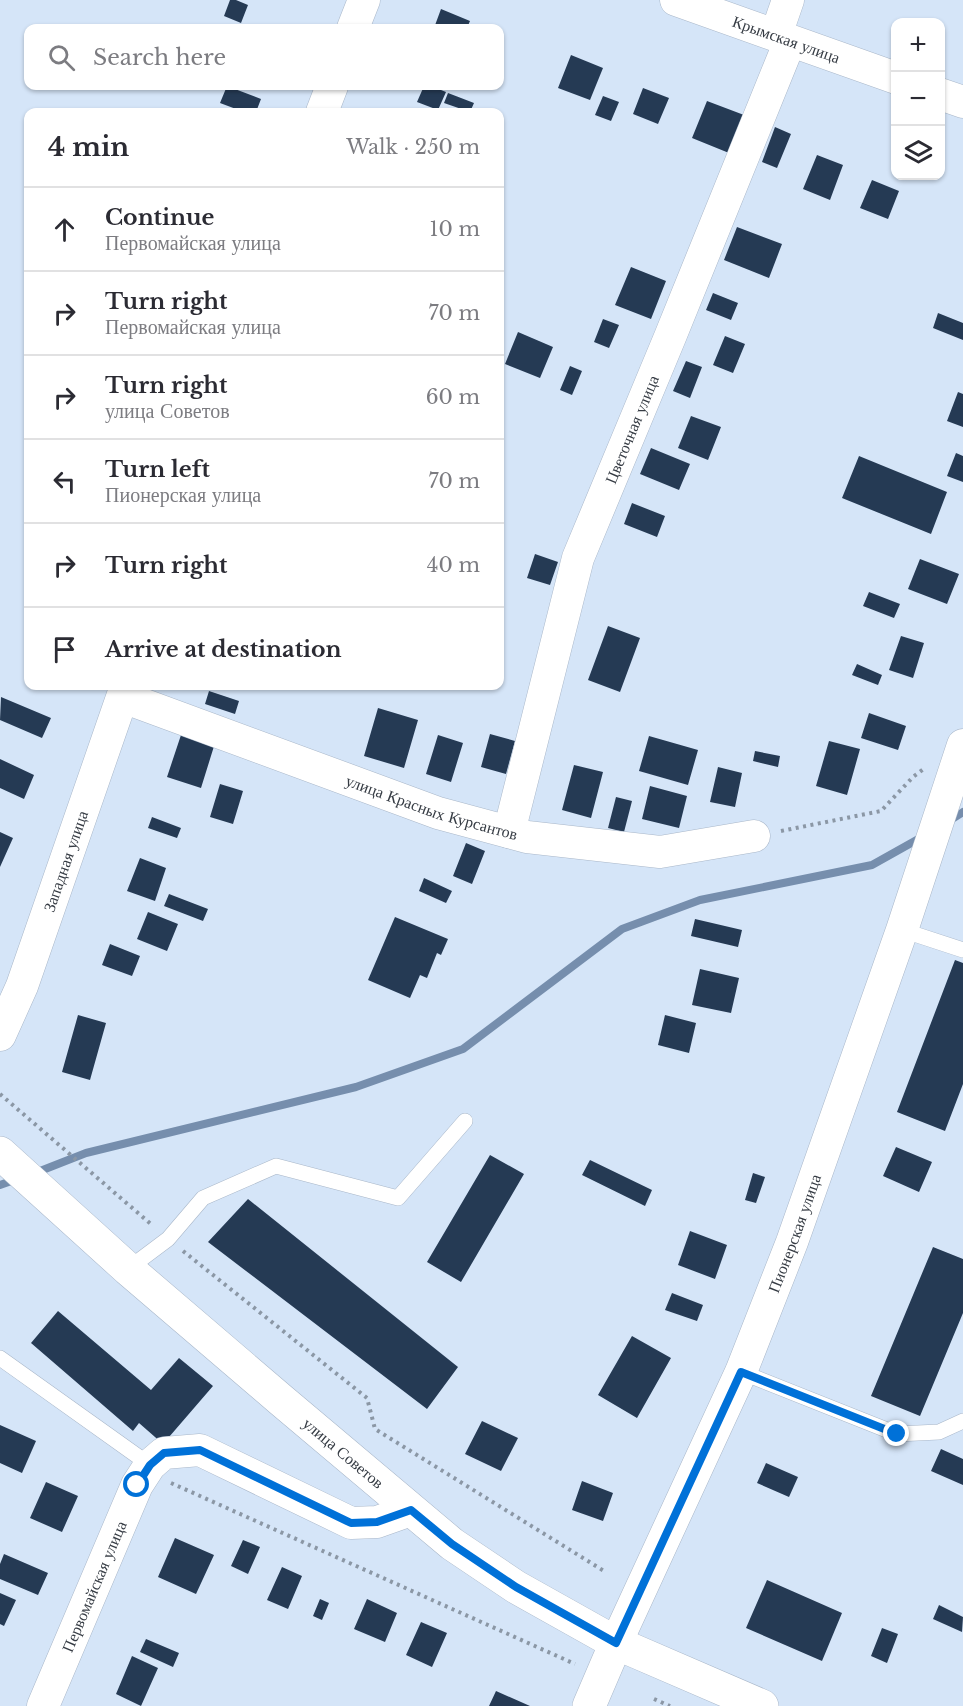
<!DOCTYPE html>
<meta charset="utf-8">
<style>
:root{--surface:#fff;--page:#f7f7f7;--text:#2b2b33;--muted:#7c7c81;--line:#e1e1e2}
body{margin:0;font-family:"Libre Baskerville",serif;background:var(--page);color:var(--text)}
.controls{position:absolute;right:18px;top:18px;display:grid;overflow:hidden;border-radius:12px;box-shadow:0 2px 4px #0004}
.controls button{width:54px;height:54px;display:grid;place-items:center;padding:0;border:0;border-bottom:2px solid var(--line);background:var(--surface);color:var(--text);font:30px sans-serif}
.stop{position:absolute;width:18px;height:18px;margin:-14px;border:4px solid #0071d8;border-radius:50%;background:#fff}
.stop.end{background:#0071d8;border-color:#fff;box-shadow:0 2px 6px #0008}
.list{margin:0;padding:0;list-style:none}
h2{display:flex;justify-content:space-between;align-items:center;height:78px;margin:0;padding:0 24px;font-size:26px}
h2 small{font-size:20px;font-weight:400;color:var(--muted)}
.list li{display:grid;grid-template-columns:39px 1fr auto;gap:18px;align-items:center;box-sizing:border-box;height:84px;padding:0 24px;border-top:2px solid var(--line)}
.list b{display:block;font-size:22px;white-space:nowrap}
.list p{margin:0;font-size:20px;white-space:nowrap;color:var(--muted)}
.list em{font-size:20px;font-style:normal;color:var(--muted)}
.icon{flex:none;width:33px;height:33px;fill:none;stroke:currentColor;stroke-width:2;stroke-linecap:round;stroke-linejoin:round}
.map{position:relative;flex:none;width:963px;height:1706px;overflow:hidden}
.search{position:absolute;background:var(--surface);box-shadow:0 2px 4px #0004;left:24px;top:24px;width:480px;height:66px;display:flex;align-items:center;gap:15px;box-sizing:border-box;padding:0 21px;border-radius:12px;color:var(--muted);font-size:22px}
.panel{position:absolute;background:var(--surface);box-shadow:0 2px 4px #0004;left:24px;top:108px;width:480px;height:582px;border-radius:12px}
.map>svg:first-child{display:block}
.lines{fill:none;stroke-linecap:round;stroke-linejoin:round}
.stream{stroke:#768ead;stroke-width:8}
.building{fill:#253a54}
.lane-casing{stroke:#a9b7c9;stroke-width:16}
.street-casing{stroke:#a9b7c9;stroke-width:33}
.secondary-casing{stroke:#a9b7c9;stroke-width:34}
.path{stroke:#8b97a5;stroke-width:4;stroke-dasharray:3 4.5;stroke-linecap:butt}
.lane{stroke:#fff;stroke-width:15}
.street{stroke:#fff;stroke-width:32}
.secondary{stroke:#fff;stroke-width:33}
.route{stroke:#0071d8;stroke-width:8}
.labels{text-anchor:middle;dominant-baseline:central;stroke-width:6;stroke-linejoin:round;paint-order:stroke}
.street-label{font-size:16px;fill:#363c44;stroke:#d5e5f8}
</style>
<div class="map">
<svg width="963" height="1706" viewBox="0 0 963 1706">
<rect width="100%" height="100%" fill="#d5e5f8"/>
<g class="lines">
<path class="stream" d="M949 821 963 812
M35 1173 86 1153 356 1087 463 1049 622 929 700 900 872 865 922 837
M0 1185 17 1179"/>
</g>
<path class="building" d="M230 0H236L248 5 241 23 224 16Z
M441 9 470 21 467 28H434Z
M571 55 603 68 590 100 558 88Z
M227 86 261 99 256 112H244L220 103Z
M424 86H431L446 92 438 110 417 102Z
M643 88 669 98 658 124 633 114Z
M448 93 474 103 470 112 444 103Z
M603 96 619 102 611 121 595 115Z
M707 101 744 115 729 153 692 138Z
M775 127 791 134 777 168 762 162Z
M817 155 843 165 830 200 803 189Z
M872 180 899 191 888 219 860 208Z
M737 227 782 244 769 278 724 260Z
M631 267 666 281 651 319 615 305Z
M713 293 738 303 731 320 706 310Z
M938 313 963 323V340L933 328Z
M603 319 619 325 609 348 594 342Z
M518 332 553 347 540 378 505 364Z
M725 336 745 344 733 373 713 365Z
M686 361 702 367 690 398 673 391Z
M570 366 582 371 572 395 560 390Z
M958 392 963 394V427L947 421Z
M691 416 721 427 708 460 678 448Z
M651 448 690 464 679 490 640 474Z
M956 453 963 456V482L947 476Z
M859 456 947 492 931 534 842 498Z
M632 503 665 516 657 537 624 524Z
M535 554 558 562 550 585 527 578Z
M920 559 959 574 947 604 908 589Z
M869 592 900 604 894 618 863 606Z
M608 626 640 638 620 692 588 680Z
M901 636 924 643 913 678 889 670Z
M857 664 882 675 878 685 852 675Z
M209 691 239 701 235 714 205 704Z
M1 697 51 718 42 738 0 720Z
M378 708 418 720 404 768 364 756Z
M869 713 906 726 898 750 861 738Z
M182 732 215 743 201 788 167 777Z
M490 734 515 741 506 774 481 767Z
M438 735 463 743 451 782 426 774Z
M649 736 698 750 688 785 639 771Z
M829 741 860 749 847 795 816 786Z
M755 751 780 756 778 767 753 761Z
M0 759 34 775 24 799 0 788Z
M574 765 603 772 591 818 562 810Z
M718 767 742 773 735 807 710 802Z
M220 784 243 791 233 824 210 817Z
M650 786 687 796 679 828 642 819Z
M616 797 632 801 624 832 608 828Z
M152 817 181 828 177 838 148 828Z
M0 832 13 838 0 867Z
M466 843 485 851 472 884 453 876Z
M140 858 166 868 155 901 127 891Z
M424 878 452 891 446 903 419 891Z
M169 894 208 909 203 921 164 906Z
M148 912 178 924 167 951 137 939Z
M395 917 448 939 441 955 437 953 427 978 420 975 410 998 368 980Z
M695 919 742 930 738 947 691 936Z
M110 944 140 956 132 976 102 965Z
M955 960 963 963V1084L945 1131 897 1112Z
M700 969 739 978 731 1013 692 1005Z
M78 1015 106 1023 90 1080 62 1072Z
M665 1015 696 1023 689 1053 658 1045Z
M896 1147 932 1162 919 1192 883 1176Z
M490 1155 524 1174 461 1282 427 1262Z
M590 1160 652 1190 645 1206 582 1175Z
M753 1173 765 1177 756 1203 745 1200Z
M248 1199 458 1367 427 1409 208 1242Z
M690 1231 727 1245 715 1279 678 1265Z
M933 1247 963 1259V1313L920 1416 871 1396Z
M672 1293 703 1305 697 1321 665 1310Z
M58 1311 151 1390 179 1358 213 1386 163 1444 139 1423 133 1431 31 1343Z
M632 1336 671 1358 637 1418 598 1395Z
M482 1421 518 1438 501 1471 465 1454Z
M0 1425 36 1441 22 1473 0 1463Z
M941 1449 963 1459V1485L931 1471Z
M766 1463 798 1477 789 1497 757 1483Z
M582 1481 613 1493 603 1521 572 1510Z
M46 1482 78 1496 62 1532 30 1518Z
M175 1538 214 1555 196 1594 158 1577Z
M243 1540 260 1547 248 1574 231 1566Z
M4 1554 48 1573 38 1595 0 1579V1564Z
M282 1567 302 1576 288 1609 267 1600Z
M767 1580 842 1613 822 1661 746 1628Z
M0 1593 16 1600 4 1626 0 1624Z
M320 1599 329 1603 322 1620 313 1616Z
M367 1599 397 1613 385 1642 354 1629Z
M939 1605 963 1617 962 1632 933 1619Z
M421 1622 447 1633 432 1667 406 1655Z
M882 1628 898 1634 887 1663 871 1656Z
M146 1639 179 1653 173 1667 140 1652Z
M132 1656 158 1668 141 1706 116 1694Z
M496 1691 530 1706H489Z"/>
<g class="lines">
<defs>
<path id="lane" d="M902 930 963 950
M128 1269 168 1239 203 1198 276 1166 398 1198 465 1121
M0 1358 150 1465
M741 1372 897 1434 939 1432 963 1421"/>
<g id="street">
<path id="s1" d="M676 0 896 78"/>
<path d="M353 28 364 0"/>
<path d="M776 35 788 0"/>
<path d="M940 94 963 102"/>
<path d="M322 112 332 86"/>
<path id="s2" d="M123 697 438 813 527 837 660 852 754 836"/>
<path id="s3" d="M509 832 578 558 670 337 790 41"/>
<path id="s4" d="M0 1035 22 986 126 686"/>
<path id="s5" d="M616 1643 741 1372 792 1242 902 930 963 745"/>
<path id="s6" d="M43 1706 137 1485 150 1465 164 1453 200 1450 351 1523 377 1522 411 1510"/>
</g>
<g id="secondary">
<path id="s7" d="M0 1153 128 1269 281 1400 452 1544 516 1587 616 1643 762 1706"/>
<path d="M589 1706 616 1643"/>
</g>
</defs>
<use href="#lane" class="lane-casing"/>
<use href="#street" class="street-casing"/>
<use href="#secondary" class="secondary-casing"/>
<path class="path" d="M781 831 881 811 913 777 925 768
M0 1094 152 1225
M183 1251 367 1398 375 1429 604 1571
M171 1483 575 1664
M654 1699 670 1706"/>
<use href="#lane" class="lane"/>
<use href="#street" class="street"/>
<use href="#secondary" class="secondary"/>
</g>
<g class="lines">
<path class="route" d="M137 1485 150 1465 164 1453 200 1450 351 1523 377 1522 411 1510 452 1544 516 1587 616 1643 741 1372 897 1434"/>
</g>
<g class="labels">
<g class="street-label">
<text stroke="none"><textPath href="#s1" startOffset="117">Крымская улица</textPath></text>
<text stroke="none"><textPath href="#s3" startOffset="422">Цветочная улица</textPath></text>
<text stroke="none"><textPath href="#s2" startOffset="328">улица Красных Курсантов</textPath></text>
<text stroke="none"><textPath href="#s4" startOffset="186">Западная улица</textPath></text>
<text stroke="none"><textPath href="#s5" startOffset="447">Пионерская улица</textPath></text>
<text stroke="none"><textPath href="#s7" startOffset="456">улица Советов</textPath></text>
<text stroke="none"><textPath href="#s6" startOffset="130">Первомайская улица</textPath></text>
</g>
</g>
</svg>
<div class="controls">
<button>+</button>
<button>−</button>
<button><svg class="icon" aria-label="layers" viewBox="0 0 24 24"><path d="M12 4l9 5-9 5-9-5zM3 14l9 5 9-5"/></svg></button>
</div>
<div class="stop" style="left:137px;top:1485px"></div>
<div class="stop end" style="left:897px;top:1434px"></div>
<div class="search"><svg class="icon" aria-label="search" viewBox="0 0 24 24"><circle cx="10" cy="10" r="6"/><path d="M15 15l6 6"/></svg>Search here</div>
<section class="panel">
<h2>4 min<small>Walk · 250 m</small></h2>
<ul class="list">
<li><svg class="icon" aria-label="ahead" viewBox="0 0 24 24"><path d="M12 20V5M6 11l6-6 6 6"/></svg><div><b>Continue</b><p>Первомайская улица</p></div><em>10 m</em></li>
<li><svg class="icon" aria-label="right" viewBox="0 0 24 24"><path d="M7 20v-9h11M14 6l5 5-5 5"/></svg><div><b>Turn right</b><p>Первомайская улица</p></div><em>70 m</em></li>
<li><svg class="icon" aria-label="right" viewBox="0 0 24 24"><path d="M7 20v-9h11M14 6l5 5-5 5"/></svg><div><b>Turn right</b><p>улица Советов</p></div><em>60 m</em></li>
<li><svg class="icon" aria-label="left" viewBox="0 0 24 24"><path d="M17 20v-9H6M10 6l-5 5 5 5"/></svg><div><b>Turn left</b><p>Пионерская улица</p></div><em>70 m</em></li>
<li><svg class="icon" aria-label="right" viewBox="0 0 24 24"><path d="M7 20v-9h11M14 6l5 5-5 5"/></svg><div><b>Turn right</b></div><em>40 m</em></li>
<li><svg class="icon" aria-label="arrive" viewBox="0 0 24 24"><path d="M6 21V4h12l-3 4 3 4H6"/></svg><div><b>Arrive at destination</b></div></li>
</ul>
</section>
</div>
